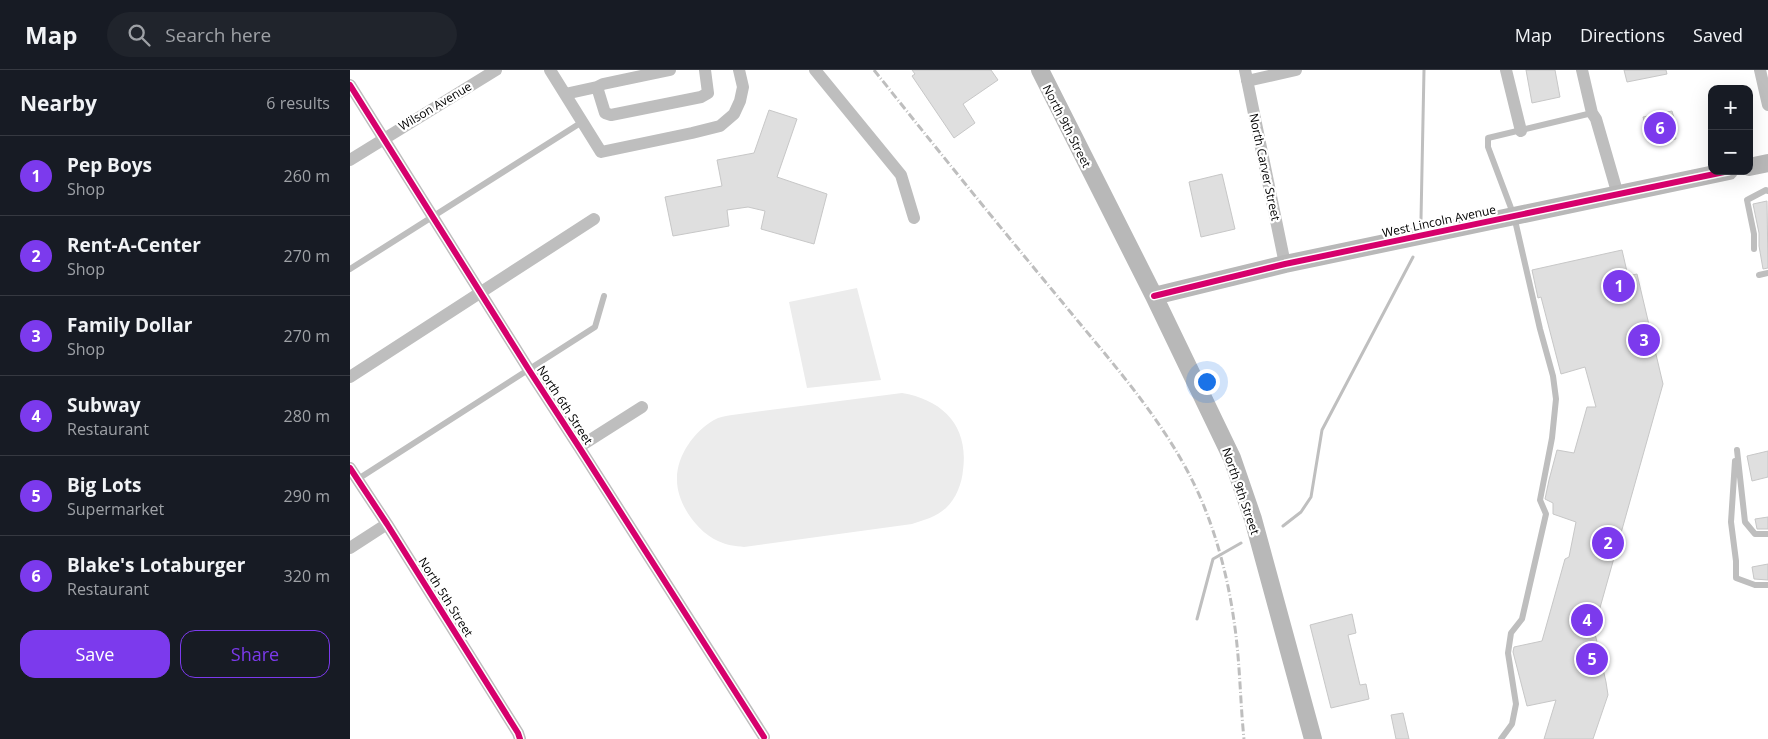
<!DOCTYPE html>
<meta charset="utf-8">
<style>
:root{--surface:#171b24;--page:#20242c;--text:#f1f3f6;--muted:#9ea1a6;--line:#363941;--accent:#7c3aed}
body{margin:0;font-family:"Open Sans",sans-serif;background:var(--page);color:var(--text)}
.controls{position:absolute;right:15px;top:15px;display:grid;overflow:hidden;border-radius:10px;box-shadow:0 5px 20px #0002}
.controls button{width:45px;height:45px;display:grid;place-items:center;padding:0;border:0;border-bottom:1px solid var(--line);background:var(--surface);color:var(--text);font:25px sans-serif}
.you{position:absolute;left:856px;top:311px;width:18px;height:18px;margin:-12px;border:4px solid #fff;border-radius:50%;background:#1a73e8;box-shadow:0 0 0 8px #1a73e833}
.badge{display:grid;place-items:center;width:32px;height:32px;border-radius:50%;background:var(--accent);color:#fff;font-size:16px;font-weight:700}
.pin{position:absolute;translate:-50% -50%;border:2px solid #fff;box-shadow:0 1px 5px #0006}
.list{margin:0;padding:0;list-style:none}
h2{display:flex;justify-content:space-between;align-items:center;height:65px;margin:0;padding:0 20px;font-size:21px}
h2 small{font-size:16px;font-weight:400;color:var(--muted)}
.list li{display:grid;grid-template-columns:32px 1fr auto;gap:15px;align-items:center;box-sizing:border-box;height:80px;padding:0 20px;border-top:1px solid var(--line)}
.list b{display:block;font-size:19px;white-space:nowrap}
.list p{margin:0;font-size:16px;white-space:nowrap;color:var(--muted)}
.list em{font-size:16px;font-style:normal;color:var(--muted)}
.actions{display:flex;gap:10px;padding:15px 20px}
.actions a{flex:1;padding:11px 0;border:1px solid var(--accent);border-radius:15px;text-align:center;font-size:18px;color:var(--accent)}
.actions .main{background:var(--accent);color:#fff}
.icon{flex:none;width:28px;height:28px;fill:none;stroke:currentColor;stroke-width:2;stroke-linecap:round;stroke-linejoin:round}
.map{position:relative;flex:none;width:1418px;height:669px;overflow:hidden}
header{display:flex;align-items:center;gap:30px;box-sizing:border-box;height:70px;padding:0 25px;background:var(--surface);border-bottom:1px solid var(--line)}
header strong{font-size:24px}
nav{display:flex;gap:28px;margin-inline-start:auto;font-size:18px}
.search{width:350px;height:45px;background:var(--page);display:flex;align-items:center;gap:12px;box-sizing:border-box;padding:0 18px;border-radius:28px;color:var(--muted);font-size:19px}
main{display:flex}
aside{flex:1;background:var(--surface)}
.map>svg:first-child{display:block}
.green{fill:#ececec}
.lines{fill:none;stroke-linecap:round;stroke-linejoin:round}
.stream{stroke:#bfbfbf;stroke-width:3}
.building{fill:#dfdfdf;stroke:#c7c7c7}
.lane{stroke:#bebebe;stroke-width:6}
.street{stroke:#bebebe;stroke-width:12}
.secondary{stroke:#b8b8b8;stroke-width:18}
.rail{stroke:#bebebe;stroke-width:3;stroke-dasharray:8 2.5 1 2.5;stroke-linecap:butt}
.cycleway-casing{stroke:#fff;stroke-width:9}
.cycleway{stroke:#d6006c;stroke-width:6}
.labels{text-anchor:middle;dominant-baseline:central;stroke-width:4.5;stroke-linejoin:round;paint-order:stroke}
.street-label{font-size:12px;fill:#000;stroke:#fff}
</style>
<header>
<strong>Map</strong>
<div class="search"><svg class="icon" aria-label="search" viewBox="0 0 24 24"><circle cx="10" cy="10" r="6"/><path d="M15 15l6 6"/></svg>Search here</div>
<nav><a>Map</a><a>Directions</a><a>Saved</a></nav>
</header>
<main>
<aside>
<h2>Nearby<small>6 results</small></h2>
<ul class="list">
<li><span class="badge">1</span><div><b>Pep Boys</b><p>Shop</p></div><em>260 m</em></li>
<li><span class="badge">2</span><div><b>Rent-A-Center</b><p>Shop</p></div><em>270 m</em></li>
<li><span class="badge">3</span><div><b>Family Dollar</b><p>Shop</p></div><em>270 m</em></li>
<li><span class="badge">4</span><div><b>Subway</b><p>Restaurant</p></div><em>280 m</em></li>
<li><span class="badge">5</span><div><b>Big Lots</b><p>Supermarket</p></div><em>290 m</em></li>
<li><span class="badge">6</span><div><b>Blake's Lotaburger</b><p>Restaurant</p></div><em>320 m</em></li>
</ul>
<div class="actions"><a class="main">Save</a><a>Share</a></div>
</aside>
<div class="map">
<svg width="1418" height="669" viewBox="0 0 1418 669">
<rect width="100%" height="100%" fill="#fff"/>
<path class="green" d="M507 218 531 310 457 318 439 232Z
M552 323C593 330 619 356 613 400 612 413 606 429 596 438 586 447 574 450 562 454L394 477C385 476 376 475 368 471 346 461 327 433 327 410 326 387 344 361 364 350 369 347 376 346 382 345Z"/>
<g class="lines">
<path class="stream" d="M1071 149 1074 0
M933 456 951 442 961 427 972 360 1063 187
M847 549 863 489 891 473"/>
</g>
<path class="building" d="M562 0H641L648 10 613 34 625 53 604 68 562 6 565 4Z
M1176 0H1205L1210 27 1182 33Z
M1274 0H1316L1317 4 1277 12Z
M419 40 447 49 427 107 477 124 464 174 411 159 415 141 398 137 377 140 379 156 323 166 315 127 372 116 367 90 404 83Z
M1322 41 1326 55H1323L1326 69 1303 74 1300 60 1297 61 1293 47Z
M872 104 885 159 851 167 839 112Z
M1417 131 1418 198 1413 199 1409 176V163L1403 134Z
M1272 180 1278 206 1287 204 1313 314 1244 559 1256 612 1258 625 1243 669H1194L1206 630 1177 636 1163 582 1164 577 1192 571 1215 489 1219 487 1226 452 1203 444V433L1195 429 1199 410 1207 380 1224 383 1237 337H1246L1235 297 1211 304 1191 227 1188 228 1182 200Z
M1418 381V407L1402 411 1397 386Z
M1418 447V459H1407L1405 449Z
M1418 494V510L1404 509 1402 497Z
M1002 544 1006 563 998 565 1010 615 1016 614 1019 629 981 638 960 555Z
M1053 643 1059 669H1046L1041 645Z"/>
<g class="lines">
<path class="lane" d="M1404 179V164L1397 130 1416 120 1418 121
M0 199 232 52
M1409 205 1418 203
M1387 380 1395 452 1405 464H1418
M1385 391 1381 452 1386 491V508L1405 515H1418
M8 409 245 257 254 226
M1151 669 1162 654 1166 634 1158 583 1161 563 1172 549 1196 444 1190 430 1202 368 1206 329 1203 306 1190 259 1164 146 1138 77V68L1242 43"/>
<path class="street" d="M200 0 251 82 342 63 370 56 384 44 390 31 393 17 389 0
M465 0 551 105 564 148
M895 0 935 194
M1156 0 1171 61
M1232 0 1242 43 1246 49 1268 125
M1410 0 1418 35
M897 11 946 0
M0 15 179 300 229 377 414 667
M247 17 255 43 261 45 351 27 358 23 355 0
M215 24 247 17 253 14 320 0
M0 90 146 0
M0 307 244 149
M229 377 292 337
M0 398 37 454 168 663 170 669
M0 478 37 454"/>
<path class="secondary" d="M690 0 804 226 882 388 903 449 963 669
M1399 97 1418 93
M804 226 935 194 1379 101"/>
<path class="rail" d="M524 0C586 78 649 156 713 233 766 298 827 364 857 444 870 478 879 515 884 551 890 590 890 630 894 669"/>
<defs>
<path id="cycleway" d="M0 15 179 300 229 377 414 667
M804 226 935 194 1379 101
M0 398 37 454 168 663 170 669"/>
</defs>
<use href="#cycleway" class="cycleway-casing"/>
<use href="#cycleway" class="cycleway"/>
</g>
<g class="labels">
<g class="street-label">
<text transform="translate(85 36) rotate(-31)">Wilson Avenue</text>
<text transform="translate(717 56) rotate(63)">North 9th Street</text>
<text transform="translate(915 97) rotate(78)">North Carver Street</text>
<text transform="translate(1089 151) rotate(-12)">West Lincoln Avenue</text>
<text transform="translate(215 335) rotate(57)">North 6th Street</text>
<text transform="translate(891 421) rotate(71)">North 9th Street</text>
<text transform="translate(96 527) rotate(58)">North 5th Street</text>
</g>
</g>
</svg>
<div class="controls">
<button>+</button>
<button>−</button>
</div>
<div class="you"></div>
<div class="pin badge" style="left:1269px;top:216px">1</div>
<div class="pin badge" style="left:1258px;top:473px">2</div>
<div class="pin badge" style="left:1294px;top:270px">3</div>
<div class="pin badge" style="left:1237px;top:550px">4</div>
<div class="pin badge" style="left:1242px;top:589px">5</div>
<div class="pin badge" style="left:1310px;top:58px">6</div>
</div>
</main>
